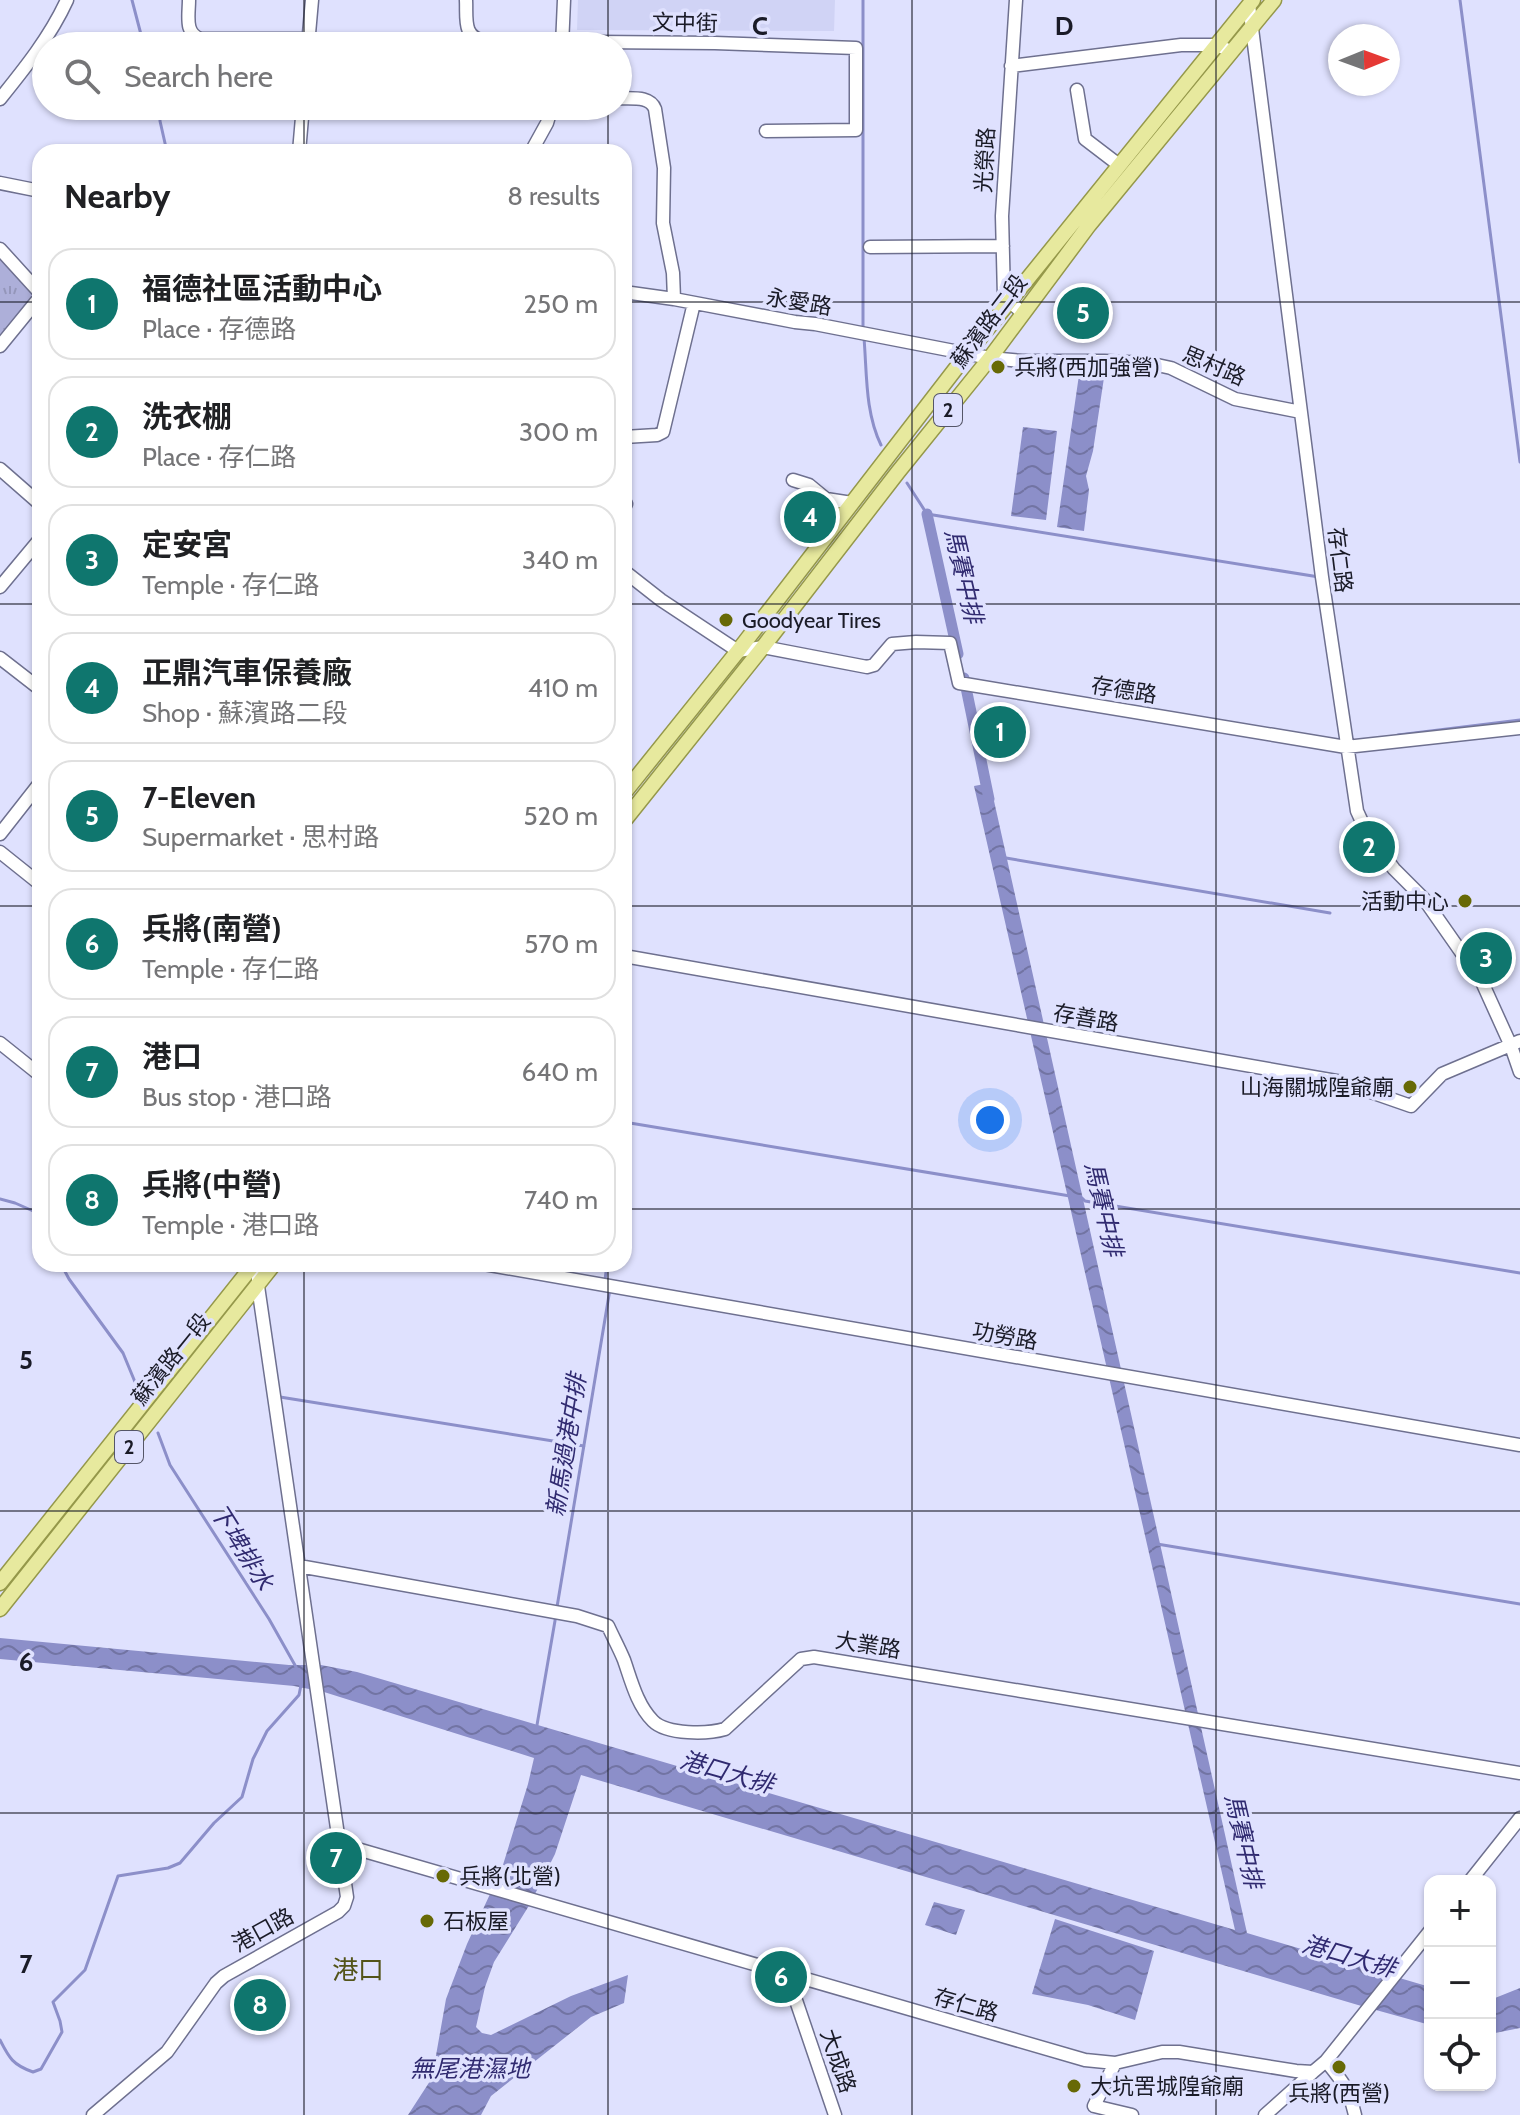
<!DOCTYPE html>
<meta charset="utf-8">
<style>
:root{--surface:#fff;--page:#f6f6f6;--text:#202124;--muted:#757577;--line:#e0e0e0;--accent:#0f766e}
body{margin:0;font-family:Cabin,"Noto Sans TC",sans-serif;background:var(--page);color:var(--text)}
.controls{position:absolute;right:24px;bottom:24px;display:grid;overflow:hidden;border-radius:16px;box-shadow:0 2px 6px #0004}
.controls button{width:72px;height:72px;display:grid;place-items:center;padding:0;border:0;border-bottom:2px solid var(--line);background:var(--surface);color:var(--text);font:40px sans-serif}
.compass{position:absolute;left:1328px;top:24px;width:72px;height:72px;border-radius:50%;background:var(--surface);box-shadow:0 2px 6px #0004;rotate:89deg}
.you{position:absolute;left:990px;top:1120px;width:28px;height:28px;margin:-20px;border:6px solid #fff;border-radius:50%;background:#1a73e8;box-shadow:0 0 0 12px #1a73e833}
.badge{display:grid;place-items:center;width:52px;height:52px;border-radius:50%;background:var(--accent);color:#fff;font-size:26px;font-weight:700}
.pin{position:absolute;translate:-50% -50%;border:4px solid #fff;box-shadow:0 2px 8px #0006}
.list{margin:0;padding:0;list-style:none}
h2{display:flex;justify-content:space-between;align-items:center;height:104px;margin:0;padding:0 32px;font-size:34px}
h2 small{font-size:26px;font-weight:400;color:var(--muted)}
.list li{display:grid;grid-template-columns:52px 1fr auto;gap:24px;align-items:center;box-sizing:border-box;height:112px;margin:0 16px 16px;padding:0 16px;border:2px solid var(--line);border-radius:24px}
.list b{display:block;font-size:30px;white-space:nowrap}
.list p{margin:0;font-size:26px;white-space:nowrap;color:var(--muted)}
.list em{font-size:26px;font-style:normal;color:var(--muted)}
.icon{flex:none;width:44px;height:44px;fill:none;stroke:currentColor;stroke-width:2;stroke-linecap:round;stroke-linejoin:round}
.map{position:relative;flex:none;width:1520px;height:2115px;overflow:hidden}
.search{position:absolute;background:var(--surface);box-shadow:0 2px 6px #0004;left:32px;top:32px;width:600px;height:88px;display:flex;align-items:center;gap:20px;box-sizing:border-box;padding:0 28px;border-radius:44px;color:var(--muted);font-size:30px}
.panel{position:absolute;background:var(--surface);box-shadow:0 2px 6px #0004;left:32px;top:144px;width:600px;height:1128px;border-radius:24px}
.map>svg:first-child{display:block}
.built{fill:#d0d3f5}
.grass{fill:url(#grass-tufts)}
.water{fill:url(#water-waves)}
.lines{fill:none;stroke-linecap:round;stroke-linejoin:round}
.stream{stroke:#8c8fc9;stroke-width:3}
.canal{stroke:#8c8fc9;stroke-width:11}
.minor-casing{stroke:#6e708f;stroke-width:15}
.major-casing{stroke:#95984a;stroke-width:17}
.minor{stroke:#fff;stroke-width:12}
.major{stroke:#e7e99e;stroke-width:14}
.grid{fill:none;stroke:#1a1b27;stroke-width:2;stroke-opacity:0.55}
.poi-dot{fill:#676906;stroke:#dfe1fe;stroke-width:3}
.labels{text-anchor:middle;dominant-baseline:central;stroke-width:7;stroke-linejoin:round;paint-order:stroke}
.shield{fill:#dfe1fe;stroke:#555668;stroke-width:2}
.shield-label{font-size:20px;font-weight:bold;fill:#1a1b27}
.street-label{font-size:22px;fill:#1a1b27;stroke:#dfe1fe}
.poi-label{font-size:22px;fill:#1a1b27;stroke:#dfe1fe;text-anchor:start}
.water-label{font-size:24px;font-style:italic;fill:#302a70;stroke:#dfe1fe}
.quarter-label{font-size:26px;fill:#535419;stroke:#dfe1fe}
.grid-label{font-size:26px;text-anchor:middle;font-weight:bold;fill:#1a1b27;stroke:#dfe1fe;stroke-width:7;stroke-linejoin:round;paint-order:stroke}
</style>
<div class="map">
<svg width="1520" height="2115" viewBox="0 0 1520 2115">
<defs>
<pattern id="grass-tufts" width="24" height="20" patternUnits="userSpaceOnUse" patternTransform="scale(2)"><rect width="24" height="20" fill="#adafd9"/><path d="M3 7l-1-3M5 7V3M7 7l1-3M15 17l-1-3M17 17v-4M19 17l1-3" fill="none" stroke="#9496ba"/></pattern>
<pattern id="water-waves" width="16" height="10" patternUnits="userSpaceOnUse" patternTransform="scale(2)"><rect width="16" height="10" fill="#8c8fc9"/><path d="M0 5q4-4 8 0t8 0" fill="none" stroke="#7274a3"/></pattern>
</defs>
<rect width="100%" height="100%" fill="#dfe1fe"/>
<path class="built" d="M578 0H835L834 31 577 30Z"/>
<path class="grass" d="M0 254 40 293 0 346Z"/>
<path class="water" d="M1080 368 1105 371 1093 451 1086 476 1089 490 1084 531 1057 527Z
M1023 427 1057 431 1046 520 1011 516Z
M990 783 1247 1933 1430 1987V2025L1358 2005 581 1775 555 1854 530 1904 494 1962 485 1987 476 2027 482 2033 491 2035 571 1996 628 1975 624 2003 591 2017 491 2096 481 2115H408L432 2078 446 1999 467 1944 502 1868 528 1784 534 1758 324 1692 294 1686 0 1659V1638L289 1665H321L357 1672 1235 1930 974 786Z
M934 1902 965 1910 956 1935 925 1925Z
M1055 1919 1154 1951 1135 2020 1088 2005 1032 1994Z
M1520 1988V2028L1490 2034V2000Z"/>
<g class="lines">
<path class="stream" d="M132 0 144 46
M863 0V327
M1460 0 1520 462
M160 106V121L167 152
M864 338C867 374 865 412 881 445
M907 483 927 514 1319 577
M1398 735 1520 720
M1006 858 1330 913
M624 1122 1070 1196
M624 1157 629 1123
M1082 1198 1085 1201 1520 1273
M0 1199 15 1203 40 1214
M61 1264 69 1279 123 1353 135 1382
M605 1280 607 1264
M280 1397 584 1446
M158 1433 170 1465 269 1619 296 1667
M1157 1544 1520 1604
M557 1607 610 1289
M537 1725 556 1615
M0 2040C9 2058 13 2065 33 2072L41 2069 62 2032 60 2021 53 2002 85 1970 118 1876 168 1868 180 1863 214 1823 242 1797 253 1759 267 1731 299 1695 301 1685"/>
<path class="canal" d="M927 514 958 654
M964 678 989 799"/>
<defs>
<path id="minor" d="M189 0C189 15 184 34 201 39H309
M466 0C467 18 462 38 485 41L715 43 856 48V130L766 131
M1016 0 1002 216 1004 297 1023 313
M1249 5 1322 577 1357 811 1368 835 1394 869 1424 899 1482 982 1511 1046 1520 1072
M308 45 312 0
M562 46 564 0
M1011 66 1181 45H1216L1231 51
M1077 90 1085 139 1119 165
M618 98C630 99 650 95 655 109L664 168 663 223 673 273 674 299
M0 99C25 68 50 37 67 0
M470 109 551 110
M299 152 303 106
M531 152 547 123 552 106
M0 183 40 191
M870 247 1003 246
M0 249 40 293
M624 292 674 299 795 322 815 324 990 358 1022 361H1104L1148 363 1171 368 1235 399 1301 412
M0 346 40 297
M624 437 657 435 663 432 694 303
M0 469 40 504
M793 480 809 485 826 499 852 503
M624 507 626 504
M624 571 661 600 738 651 763 647 867 667 874 665 892 644 916 642 950 643 959 683 1346 747 1520 728
M0 587 40 539
M0 658 40 689
M0 834 40 783
M0 852 40 884
M624 956 1342 1082 1411 1106 1442 1074 1520 1041
M0 1043 40 1075
M484 1264 1520 1445
M299 1566 577 1616 608 1626C613 1637 619 1648 624 1660 631 1680 637 1705 653 1721 667 1735 708 1734 725 1729L801 1659 814 1657 1520 1773
M340 1844 1085 2060 1115 2063 1162 2052H1179L1296 2071 1313 2072 1326 2061 1430 1931
M1470 1881 1520 1818
M787 1974 835 2115
M1326 2061C1343 2082 1349 2089 1355 2115
M1115 2063 1094 2106 1132 2115
M93 2115 167 2052 216 1983 224 1976 338 1912 344 1906 347 1897 258 1286V1264
M1265 2115 1313 2072"/>
<path id="major" d="M624 793 738 651 967 354 1253 0
M624 821 763 647 898 472 990 358 1089 225 1274 0
M0 1583 254 1264
M0 1609 274 1264"/>
</defs>
<use href="#minor" class="minor-casing"/>
<use href="#major" class="major-casing"/>
<use href="#minor" class="minor"/>
<use href="#major" class="major"/>
</g>
<path class="grid" d="M304 0V46M608 0V46M912 0V2115M1216 0V2115M304 106V152M608 106V152M0 302H40M624 302H1520M0 604H40M624 604H1520M0 906H40M624 906H1520M0 1209H40M624 1209H1520M304 1264V2115M608 1264V2115M0 1511H1520M0 1813H1520"/>
<g class="poi-dot">
<circle cx="998" cy="367" r="8"/>
<circle cx="726" cy="620" r="8"/>
<circle cx="1465" cy="901" r="8"/>
<circle cx="1410" cy="1087" r="8"/>
<circle cx="443" cy="1876" r="8"/>
<circle cx="427" cy="1921" r="8"/>
<circle cx="1339" cy="2067" r="8"/>
<circle cx="1074" cy="2086" r="8"/>
</g>
<g class="labels">
<g class="shield">
<rect x="934" y="394" width="28" height="32" rx="6"/>
<rect x="115" y="1431" width="28" height="32" rx="6"/>
</g>
<g class="shield-label">
<text x="948" y="410">2</text>
<text x="129" y="1447">2</text>
</g>
<g class="street-label">
<text transform="translate(685 23) rotate(1)">文中街</text>
<text transform="translate(985 160) rotate(-87)">光榮路</text>
<text transform="translate(799 302) rotate(9)">永愛路</text>
<text transform="translate(989 321) rotate(-53)">蘇濱路二段</text>
<text transform="translate(1214 366) rotate(23)">思村路</text>
<text transform="translate(1340 560) rotate(83)">存仁路</text>
<text transform="translate(1124 690) rotate(9)">存德路</text>
<text transform="translate(1086 1018) rotate(10)">存善路</text>
<text transform="translate(1005 1336) rotate(10)">功勞路</text>
<text transform="translate(171 1359) rotate(-51)">蘇濱路一段</text>
<text transform="translate(868 1645) rotate(9)">大業路</text>
<text transform="translate(263 1930) rotate(-29)">港口路</text>
<text transform="translate(966 2005) rotate(16)">存仁路</text>
<text transform="translate(838 2061) rotate(71)">大成路</text>
</g>
<g class="poi-label">
<text x="1014" y="367">兵將(西加強營)</text>
<text x="742" y="620">Goodyear Tires</text>
<text x="1449" y="901" text-anchor="end">活動中心</text>
<text x="1394" y="1087" text-anchor="end">山海關城隍爺廟</text>
<text x="459" y="1876">兵將(北營)</text>
<text x="443" y="1921">石板屋</text>
<text x="1090" y="2086">大坑罟城隍爺廟</text>
<text x="1339" y="2093" text-anchor="middle">兵將(西營)</text>
</g>
<g class="water-label">
<text transform="translate(964 576) rotate(77)">馬賽中排</text>
<text transform="translate(1104 1209) rotate(77)">馬賽中排</text>
<text transform="translate(566 1445) rotate(-81)">新馬過港中排</text>
<text transform="translate(242 1547) rotate(58)">下埤排水</text>
<text transform="translate(727 1772) rotate(16)">港口大排</text>
<text transform="translate(1244 1841) rotate(77)">馬賽中排</text>
<text transform="translate(1349 1956) rotate(16)">港口大排</text>
<text x="470" y="2068">無尾港濕地</text>
</g>
<g class="quarter-label">
<text x="358" y="1970">港口</text>
</g>
</g>
<g class="grid-label">
<text x="760" y="35">C</text>
<text x="1064" y="35">D</text>
<text x="26" y="1369">5</text>
<text x="26" y="1671">6</text>
<text x="26" y="1973">7</text>
</g>
</svg>
<div class="controls">
<button>+</button>
<button>−</button>
<button><svg class="icon" aria-label="locate" viewBox="0 0 24 24"><circle cx="12" cy="12" r="6"/><path d="M12 2v4M12 18v4M2 12h4M18 12h4"/></svg></button>
</div>
<svg class="compass" viewBox="-18 -18 36 36"><path d="M0-13l5 13h-10z" fill="#e53935"/><path d="M0 13l5-13h-10z" fill="#757577"/></svg>
<div class="you"></div>
<div class="pin badge" style="left:1000px;top:732px">1</div>
<div class="pin badge" style="left:1369px;top:847px">2</div>
<div class="pin badge" style="left:1486px;top:958px">3</div>
<div class="pin badge" style="left:810px;top:517px">4</div>
<div class="pin badge" style="left:1083px;top:313px">5</div>
<div class="pin badge" style="left:781px;top:1977px">6</div>
<div class="pin badge" style="left:336px;top:1858px">7</div>
<div class="pin badge" style="left:260px;top:2005px">8</div>
<div class="search"><svg class="icon" aria-label="search" viewBox="0 0 24 24"><circle cx="10" cy="10" r="6"/><path d="M15 15l6 6"/></svg>Search here</div>
<section class="panel">
<h2>Nearby<small>8 results</small></h2>
<ul class="list">
<li><span class="badge">1</span><div><b>福德社區活動中心</b><p>Place · 存德路</p></div><em>250 m</em></li>
<li><span class="badge">2</span><div><b>洗衣棚</b><p>Place · 存仁路</p></div><em>300 m</em></li>
<li><span class="badge">3</span><div><b>定安宮</b><p>Temple · 存仁路</p></div><em>340 m</em></li>
<li><span class="badge">4</span><div><b>正鼎汽車保養廠</b><p>Shop · 蘇濱路二段</p></div><em>410 m</em></li>
<li><span class="badge">5</span><div><b>7-Eleven</b><p>Supermarket · 思村路</p></div><em>520 m</em></li>
<li><span class="badge">6</span><div><b>兵將(南營)</b><p>Temple · 存仁路</p></div><em>570 m</em></li>
<li><span class="badge">7</span><div><b>港口</b><p>Bus stop · 港口路</p></div><em>640 m</em></li>
<li><span class="badge">8</span><div><b>兵將(中營)</b><p>Temple · 港口路</p></div><em>740 m</em></li>
</ul>
</section>
</div>
